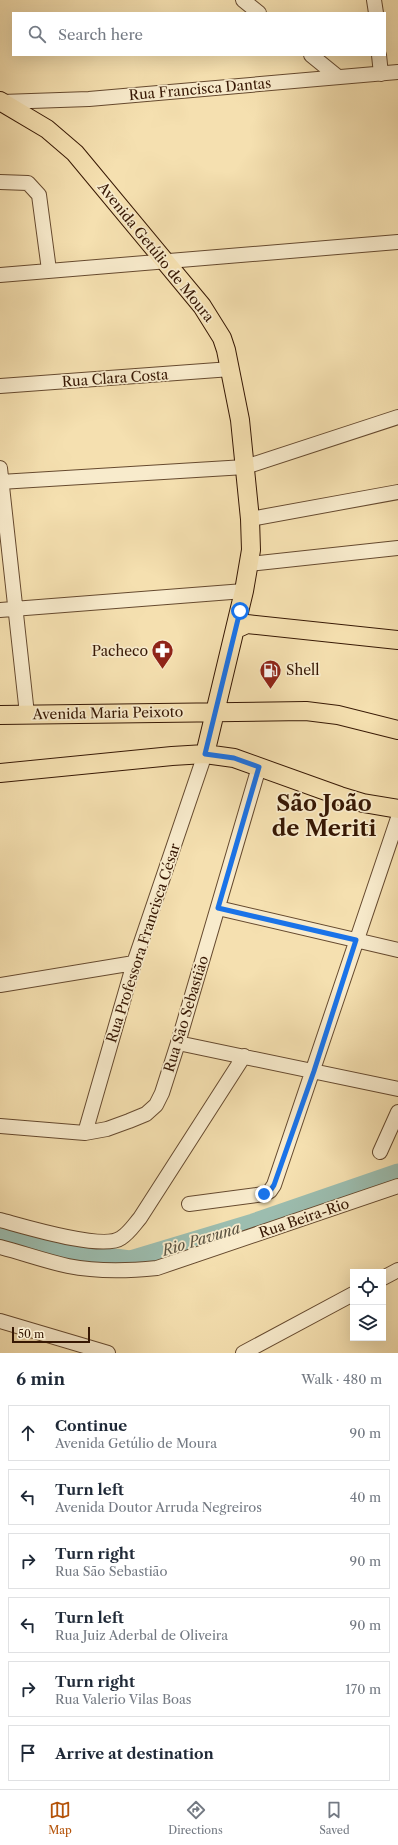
<!DOCTYPE html>
<meta charset="utf-8">
<style>
:root{--surface:#fff;--page:#f2f2f3;--text:#1f2937;--muted:#747a83;--line:#e0e1e3;--accent:#b45309}
body{margin:0;font-family:"Libre Caslon Text",serif;background:var(--page);color:var(--text)}
.controls{position:absolute;right:12px;bottom:12px;display:grid;overflow:hidden;border-radius:0px;box-shadow:0 4px 16px #0002}
.controls button{width:36px;height:36px;display:grid;place-items:center;padding:0;border:0;border-bottom:1px solid var(--line);background:var(--surface);color:var(--text);font:20px sans-serif}
.scale{position:absolute;left:12px;bottom:10px;width:78px;box-sizing:border-box;padding-left:4px;border:2px solid #371804;border-top:0;font-size:11px;line-height:14px;white-space:nowrap;color:#371804;-webkit-text-stroke:3px #f8ebcc;paint-order:stroke}
.stop{position:absolute;width:12px;height:12px;margin:-9px;border:3px solid #1a73e8;border-radius:50%;background:#fff}
.stop.end{background:#1a73e8;border-color:#fff;box-shadow:0 1px 4px #0008}
.list{margin:0;padding:0;list-style:none}
h2{display:flex;justify-content:space-between;align-items:center;height:52px;margin:0;padding:0 16px;font-size:17px}
h2 small{font-size:13px;font-weight:400;color:var(--muted)}
.list li{display:grid;grid-template-columns:26px 1fr auto;gap:12px;align-items:center;box-sizing:border-box;height:56px;margin:0 8px 8px;padding:0 8px;border:1px solid var(--line);border-radius:0px}
.list b{display:block;font-size:15px;white-space:nowrap}
.list p{margin:0;font-size:13px;white-space:nowrap;color:var(--muted)}
.list em{font-size:13px;font-style:normal;color:var(--muted)}
.icon{flex:none;width:22px;height:22px;fill:none;stroke:currentColor;stroke-width:2;stroke-linecap:round;stroke-linejoin:round}
.map{position:relative;flex:none;width:398px;height:1353px;overflow:hidden}
.search{position:absolute;background:var(--surface);box-shadow:0 4px 16px #0002;left:12px;right:12px;top:12px;height:44px;display:flex;align-items:center;gap:10px;box-sizing:border-box;padding:0 14px;border-radius:0px;color:var(--muted);font-size:15px}
.sheet{height:436px;background:var(--surface)}
nav{display:flex;justify-content:space-around;align-items:center;box-sizing:border-box;height:56px;border-top:1px solid var(--line);background:var(--surface);font-size:11px;color:var(--muted)}
nav a{display:grid;justify-items:center;gap:2px}
nav .on{color:var(--accent)}
.map>svg:first-child{display:block}
.lines{fill:none;stroke-linecap:round;stroke-linejoin:round}
.river{stroke:#9cbdaf;stroke-width:19}
.minor-casing{stroke:#664a2f;stroke-width:16}
.major-casing{stroke:#371804;stroke-width:20}
.minor{stroke:#f8ebcc;stroke-width:14}
.major{stroke:#f5e0b0;stroke-width:18}
.route{stroke:#1a73e8;stroke-width:5}
.labels{text-anchor:middle;dominant-baseline:central;stroke-width:3.5;stroke-linejoin:round;paint-order:stroke}
.street-label{font-size:14px;fill:#371804;stroke:#f8ebcc}
.poi-label{font-size:14px;fill:#371804;stroke:#f8ebcc;text-anchor:end}
.water-label{font-size:15px;font-style:italic;fill:#5a5240;stroke:#f8ebcc}
.town-label{font-size:22px;font-weight:bold;fill:#371804;stroke:#f8ebcc}
</style>
<div class="map">
<svg width="398" height="1353" viewBox="0 0 398 1353">
<rect width="100%" height="100%" fill="#f5e0b0"/>
<filter id="stains"><feTurbulence type="fractalNoise" baseFrequency=".005" numOctaves="4"/><feColorMatrix values="0 0 0 0 .2 0 0 0 0 .09 0 0 0 0 .02 0 0 0 .5 -.17"/></filter>
<radialGradient id="worn" r=".72"><stop offset=".6" stop-color="#630" stop-opacity="0"/><stop offset="1" stop-color="#630" stop-opacity=".3"/></radialGradient>
<g class="lines">
<path class="river" d="M0 1230 85 1254 130 1260 253 1223 398 1173"/>
<defs>
<path id="minor" d="M243 0 259 13
M374 0 376 13
M311 55 338 77
M379 55 381 74
M2 102 89 99 398 72
M0 182 28 183 39 195 49 270
M0 275 398 242
M0 386 231 369
M0 468 27 714
M0 482 245 467 398 417
M250 519 398 492
M250 564 398 548
M0 610 244 591
M218 908 398 950
M0 985 134 963
M178 1043 398 1089
M0 1126 85 1133 107 1129 129 1121 146 1114 156 1105 162 1093 178 1043 259 767
M85 1133 134 963 205 754
M380 1152 398 1112
M189 1204 264 1194 270 1191 274 1185 398 818
M0 1220C23 1226 103 1251 121 1238 129 1233 134 1225 140 1218L244 1056
M0 1247C23 1253 45 1261 68 1266 98 1272 128 1271 157 1268L398 1186
M383 1278 398 1270
M0 1321 108 1353
M243 1353 353 1294"/>
<path id="major" d="M0 101 47 129 75 153 202 306 222 338 226 350 240 420 250 519 251 550 244 591 205 754
M236 629 247 624 398 640
M0 715 306 711 338 715 398 730
M0 773 172 756 205 754 234 758 340 796 363 803 398 809"/>
</defs>
<use href="#minor" class="minor-casing"/>
<use href="#major" class="major-casing"/>
<use href="#minor" class="minor"/>
<use href="#major" class="major"/>
</g>
<g class="lines">
<path class="route" d="M240 611 205 754 234 758 259 767 218 908 356 940 314 1071 274 1185 270 1191 264 1194"/>
</g>
<defs>
<symbol id="pharmacy-pin" viewBox="-11 -11 22 30"><path d="M0 17L-7.5 6A9.5 9.5 0 1 1 7.5 6Z" fill="#8f2418" stroke="#f8ebcc"/><path d="M-2-6h4v4h4v4h-4v4h-4v-4h-4v-4h4Z" fill="#fff"/></symbol>
<symbol id="fuel-pin" viewBox="-11 -11 22 30"><path d="M0 17L-7.5 6A9.5 9.5 0 1 1 7.5 6Z" fill="#8f2418" stroke="#f8ebcc"/><path d="M-5.5-6h7V0h2V4h1.3V-2.5L3-4.5l.8-.8L6-3V5H2.5V1h-1V6h-7ZM-4.2-4.7v3.2H.2V-4.7Z" fill="#fff"/></symbol>
</defs>
<g fill-rule="evenodd">
<use href="#pharmacy-pin" x="150" y="638" width="25" height="34"/>
<use href="#fuel-pin" x="258" y="658" width="25" height="34"/>
</g>
<g class="labels">
<g class="street-label">
<text transform="translate(200 89) rotate(-5)">Rua Francisca Dantas</text>
<text transform="translate(156 252) rotate(51)">Avenida Getúlio de Moura</text>
<text transform="translate(115 378) rotate(-4)">Rua Clara Costa</text>
<text transform="translate(108 713) rotate(-1)">Avenida Maria Peixoto</text>
<text transform="translate(143 943) rotate(-72)">Rua Professora Francisca César</text>
<text transform="translate(186 1014) rotate(-73)">Rua São Sebastião</text>
<text transform="translate(304 1218) rotate(-19)">Rua Beira-Rio</text>
</g>
<g class="poi-label">
<text x="148" y="651">Pacheco</text>
<text x="286" y="670" text-anchor="start">Shell</text>
</g>
<g class="water-label">
<text transform="translate(201 1239) rotate(-17)">Rio Pavuna</text>
</g>
<g class="town-label">
<text x="324" y="803">São João<tspan x="324" dy="25">de Meriti</tspan></text>
</g>
</g>
<rect width="100%" height="100%" filter="url(#stains)"/>
<rect width="100%" height="100%" fill="url(#worn)"/>
</svg>
<div class="controls">
<button><svg class="icon" aria-label="locate" viewBox="0 0 24 24"><circle cx="12" cy="12" r="6"/><path d="M12 2v4M12 18v4M2 12h4M18 12h4"/></svg></button>
<button><svg class="icon" aria-label="layers" viewBox="0 0 24 24"><path d="M12 4l9 5-9 5-9-5zM3 14l9 5 9-5"/></svg></button>
</div>
<div class="scale">50 m</div>
<div class="stop" style="left:240px;top:611px"></div>
<div class="stop end" style="left:264px;top:1194px"></div>
<div class="search"><svg class="icon" aria-label="search" viewBox="0 0 24 24"><circle cx="10" cy="10" r="6"/><path d="M15 15l6 6"/></svg>Search here</div>
</div>
<section class="sheet">
<h2>6 min<small>Walk · 480 m</small></h2>
<ul class="list">
<li><svg class="icon" aria-label="ahead" viewBox="0 0 24 24"><path d="M12 20V5M6 11l6-6 6 6"/></svg><div><b>Continue</b><p>Avenida Getúlio de Moura</p></div><em>90 m</em></li>
<li><svg class="icon" aria-label="left" viewBox="0 0 24 24"><path d="M17 20v-9H6M10 6l-5 5 5 5"/></svg><div><b>Turn left</b><p>Avenida Doutor Arruda Negreiros</p></div><em>40 m</em></li>
<li><svg class="icon" aria-label="right" viewBox="0 0 24 24"><path d="M7 20v-9h11M14 6l5 5-5 5"/></svg><div><b>Turn right</b><p>Rua São Sebastião</p></div><em>90 m</em></li>
<li><svg class="icon" aria-label="left" viewBox="0 0 24 24"><path d="M17 20v-9H6M10 6l-5 5 5 5"/></svg><div><b>Turn left</b><p>Rua Juiz Aderbal de Oliveira</p></div><em>90 m</em></li>
<li><svg class="icon" aria-label="right" viewBox="0 0 24 24"><path d="M7 20v-9h11M14 6l5 5-5 5"/></svg><div><b>Turn right</b><p>Rua Valerio Vilas Boas</p></div><em>170 m</em></li>
<li><svg class="icon" aria-label="arrive" viewBox="0 0 24 24"><path d="M6 21V4h12l-3 4 3 4H6"/></svg><div><b>Arrive at destination</b></div></li>
</ul>
</section>
<nav>
<a class="on"><svg class="icon" aria-label="map" viewBox="0 0 24 24"><path d="M3 6l6-2 6 2 6-2v14l-6 2-6-2-6 2zM9 4v14M15 6v14"/></svg>Map</a>
<a><svg class="icon" aria-label="directions" viewBox="0 0 24 24"><path d="M12 3l9 9-9 9-9-9zM9 14v-3h6M13 9l2 2-2 2"/></svg>Directions</a>
<a><svg class="icon" aria-label="saved" viewBox="0 0 24 24"><path d="M7 4h10v16l-5-4-5 4z"/></svg>Saved</a>
</nav>
